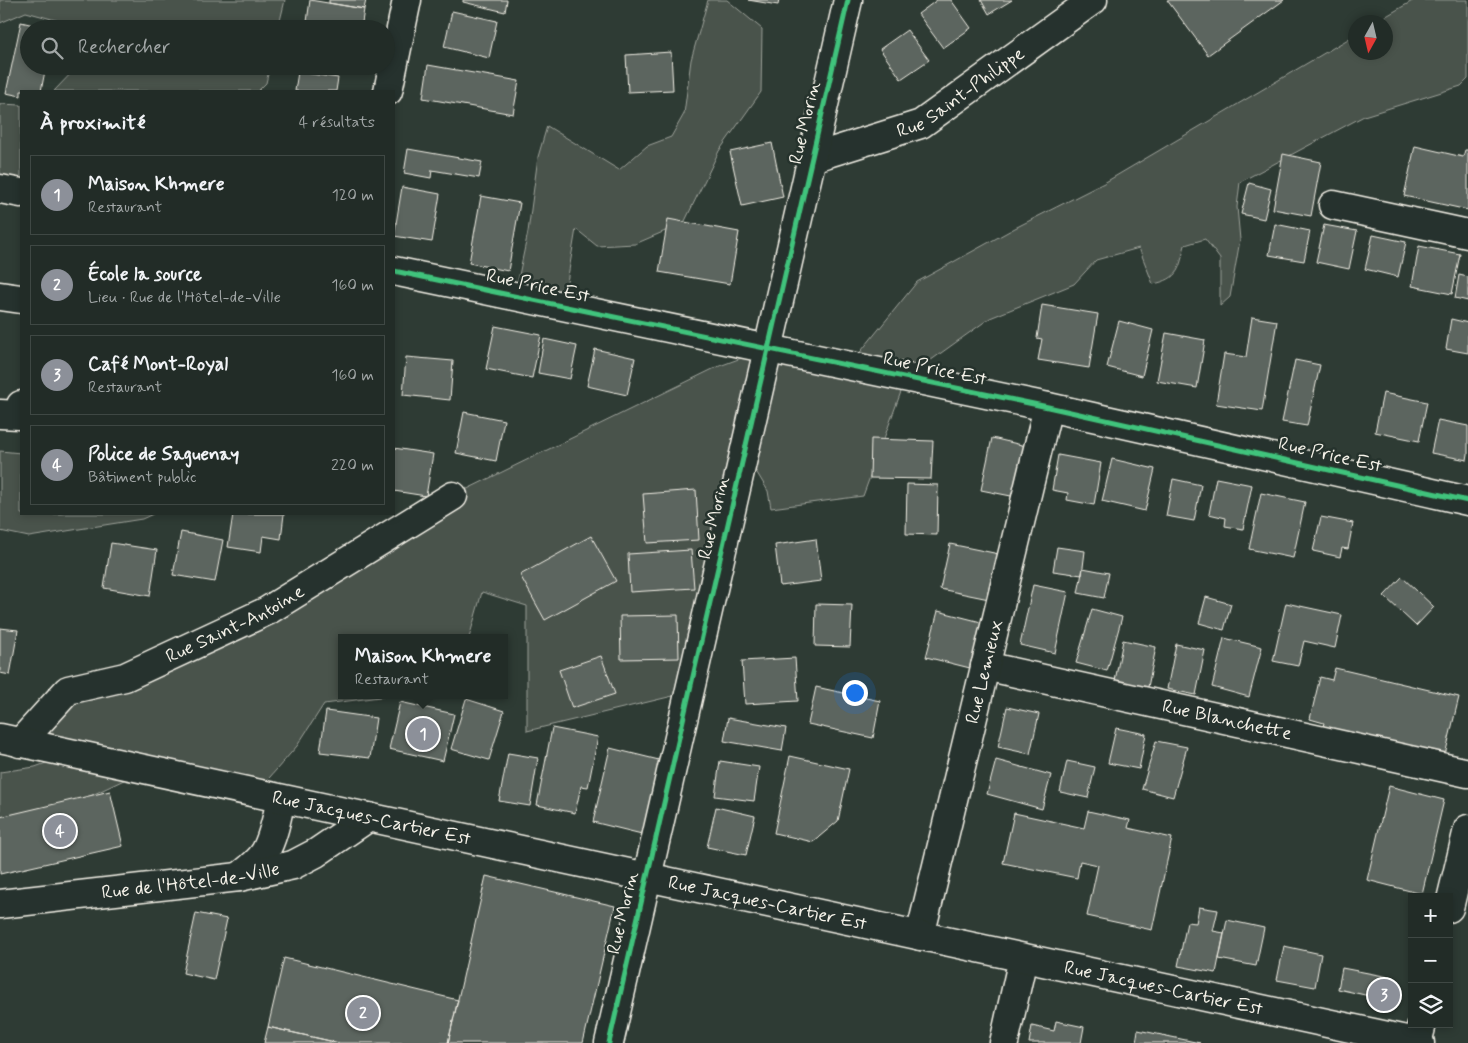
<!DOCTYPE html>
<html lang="fr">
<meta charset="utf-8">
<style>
:root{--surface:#222c27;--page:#2e3833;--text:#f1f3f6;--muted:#a2a7a7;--line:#3f4844;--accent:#8c9099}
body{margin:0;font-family:Mynerve,sans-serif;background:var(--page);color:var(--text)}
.controls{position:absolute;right:15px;bottom:15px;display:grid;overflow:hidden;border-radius:0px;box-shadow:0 2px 8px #0003}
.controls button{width:45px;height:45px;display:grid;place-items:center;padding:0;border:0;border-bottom:1px solid var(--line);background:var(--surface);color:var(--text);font:25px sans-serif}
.compass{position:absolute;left:1348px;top:15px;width:45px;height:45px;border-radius:50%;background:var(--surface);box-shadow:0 2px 8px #0003;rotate:188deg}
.you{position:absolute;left:854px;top:692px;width:18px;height:18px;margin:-12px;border:4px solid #fff;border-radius:50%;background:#1a73e8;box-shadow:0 0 0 8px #1a73e833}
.badge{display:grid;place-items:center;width:32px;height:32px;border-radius:50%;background:var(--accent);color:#fff;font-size:16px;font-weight:700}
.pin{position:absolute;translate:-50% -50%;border:2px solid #fff;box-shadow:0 1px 5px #0006}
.popup{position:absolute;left:338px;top:634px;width:170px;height:65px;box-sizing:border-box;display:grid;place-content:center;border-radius:0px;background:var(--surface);filter:drop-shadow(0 1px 4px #0005);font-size:16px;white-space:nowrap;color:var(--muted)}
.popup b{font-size:19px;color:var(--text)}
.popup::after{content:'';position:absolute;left:50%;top:100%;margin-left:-10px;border:10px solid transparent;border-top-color:var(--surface)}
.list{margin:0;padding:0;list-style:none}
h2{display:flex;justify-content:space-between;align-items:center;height:65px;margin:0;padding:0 20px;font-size:21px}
h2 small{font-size:16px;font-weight:400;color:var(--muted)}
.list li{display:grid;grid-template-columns:32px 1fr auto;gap:15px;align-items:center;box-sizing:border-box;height:80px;margin:0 10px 10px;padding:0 10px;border:1px solid var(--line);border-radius:0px}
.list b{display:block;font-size:19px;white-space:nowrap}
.list p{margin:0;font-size:16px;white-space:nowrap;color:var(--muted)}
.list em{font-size:16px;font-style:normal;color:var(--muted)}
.icon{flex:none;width:28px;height:28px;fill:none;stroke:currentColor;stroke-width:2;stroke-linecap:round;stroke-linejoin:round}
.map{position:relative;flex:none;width:1468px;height:1043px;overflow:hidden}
.search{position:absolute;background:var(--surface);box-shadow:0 2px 8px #0003;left:20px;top:20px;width:375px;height:55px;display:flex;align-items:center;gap:12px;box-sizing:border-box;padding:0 18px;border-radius:28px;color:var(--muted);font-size:19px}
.panel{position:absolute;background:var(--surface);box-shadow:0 2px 8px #0003;left:20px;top:90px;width:375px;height:425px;border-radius:0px}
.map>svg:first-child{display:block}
.green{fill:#48524c;stroke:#9ea29a}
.building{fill:#5c655e;stroke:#f4f1e8}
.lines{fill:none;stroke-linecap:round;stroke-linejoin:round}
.minor-casing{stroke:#f4f1e8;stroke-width:31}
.major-casing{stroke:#f4f1e8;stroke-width:31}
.minor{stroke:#26332d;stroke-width:28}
.major{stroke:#26332d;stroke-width:28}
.cycleway-casing{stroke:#26332d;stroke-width:8}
.cycleway{stroke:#40c37c;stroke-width:5}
.labels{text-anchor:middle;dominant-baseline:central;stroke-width:5;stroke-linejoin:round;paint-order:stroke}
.street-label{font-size:19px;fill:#f4f1e8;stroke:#26332d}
</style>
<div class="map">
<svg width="1468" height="1043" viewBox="0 0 1468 1043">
<rect width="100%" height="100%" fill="#2e3b34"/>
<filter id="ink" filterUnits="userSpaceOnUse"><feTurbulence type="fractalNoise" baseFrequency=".02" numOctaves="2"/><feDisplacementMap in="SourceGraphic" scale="10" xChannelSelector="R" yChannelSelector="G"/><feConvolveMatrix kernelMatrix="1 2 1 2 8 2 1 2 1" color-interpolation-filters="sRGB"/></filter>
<g filter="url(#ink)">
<path class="green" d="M0 0H285L278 29H78L74 25 26 12 0 23Z
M708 0H727L762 29 761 92 719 151 684 223 635 244 597 246 576 229 565 294 517 285 528 232 538 157 547 126 619 170 647 146 671 137 684 114 691 60Z
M1414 0H1468V79L1461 86 1364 116 1240 182 1237 207 1240 240 1230 297 1220 306V259L1205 239 1185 245C1179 268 1180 279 1153 284L1139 248 1096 260 1074 284 990 318 906 378 863 496 771 508 768 491 745 453 677 695 527 731V606L482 592 469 638H342V695H396L324 704 297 746 256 793 145 770 71 805 0 820V772L35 767 71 754 20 743 68 690 125 677 453 496 717 367 768 348 849 366 917 282 1015 228 1104 183 1355 35 1356 52H1386V22H1376Z
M78 66H270L266 83 258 91H54Z
M0 104 21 105V193L0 189Z
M0 451 21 453V514H153L142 519 29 537 0 531Z"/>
<path class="building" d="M310 0 364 9 361 29H306Z
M329 0H366L364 9 329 3Z
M463 0H507L505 12 463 2Z
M748 0H779L778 5Z
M937 0H951L971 28 943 48 918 14Z
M981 0H1012L989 14Z
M1167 0H1284L1208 55Z
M452 11 497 21 489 58 444 47Z
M21 22 51 29H29V66H46L41 91H21V96L6 93Z
M907 30 929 60 901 79 880 49Z
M671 52 673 90 628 92 626 55Z
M428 65 519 81 513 114 423 98Z
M298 72 338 78 336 91H295Z
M772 143 783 197 742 206 730 152Z
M1415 146 1463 157 1465 150H1468V210L1404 196Z
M408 149 482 162 479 178 432 170 431 178 404 173Z
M1283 154 1321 162 1311 216 1273 209Z
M1249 183 1271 189 1264 219 1241 214Z
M402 187 440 194 432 242 394 236Z
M481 196 520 203 508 271 469 263Z
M668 219 739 232 730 284 659 272Z
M1275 224 1310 231 1304 261 1269 255Z
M1324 225 1357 231 1349 269 1316 262Z
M1373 235 1406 242 1398 277 1365 269Z
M1419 246 1460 254 1452 294 1412 286Z
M1459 275 1468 277V301L1455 298Z
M1042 305 1098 314 1089 368 1038 360 1042 339 1037 338Z
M1252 317 1277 321 1262 411 1216 404 1224 354 1246 357Z
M1451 319 1468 323V353L1446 349Z
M1119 321 1153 330 1142 376 1107 367Z
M495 326 541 335 532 378 486 369Z
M1166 333 1205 340 1197 388 1157 381Z
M544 339 577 346 570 379 538 373Z
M595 349 635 358 627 395 587 386Z
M406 357 453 361 450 400 403 395Z
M1295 360 1320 365 1307 426 1282 422Z
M1383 393 1427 402 1419 441 1375 432Z
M464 412 504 420 496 461 456 453Z
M1438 420 1468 426V454L1467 460 1431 453Z
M992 438 1026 446 1016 497 981 490Z
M871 439 933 441 931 479 870 478Z
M394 448 433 454 426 496 394 491Z
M1058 455 1101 463 1094 505 1067 500 1068 493 1052 490Z
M1112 459 1155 469 1145 511 1102 501Z
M1216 478 1252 485 1243 529 1225 526 1226 518 1209 514Z
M1173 479 1201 485 1194 521 1166 516Z
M907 484 938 485 937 535 906 534Z
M696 490 699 540 647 543 643 494Z
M1261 493 1305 502 1293 558 1249 549Z
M233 514H284L281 539 263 536 261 552 228 547Z
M1321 517 1353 523 1348 549 1342 548 1340 557 1313 551Z
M181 532 223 540 215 582 173 575Z
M591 536 616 581 545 620 520 575Z
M816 539 821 581 780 586 775 545Z
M111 543 157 550 150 596 104 588Z
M950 544 999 554 989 599 940 589Z
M1057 547 1085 551 1082 575 1053 571Z
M691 550 694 588 630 592 628 554Z
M1083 568 1109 573 1104 598 1078 593Z
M1402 577 1434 607 1416 626 1384 596Z
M1033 585 1068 592 1055 653 1020 645Z
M1206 597 1231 604 1224 630 1199 623Z
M1286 603 1342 615 1335 648 1304 641 1298 666 1273 661Z
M816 604 852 605 850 647 815 646Z
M1092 609 1122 617 1107 671 1076 663Z
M938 611 985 623 974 669 926 657Z
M678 615 679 658 621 659 620 616Z
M0 628 18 630 10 675 0 673Z
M1224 638 1262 647 1249 697 1212 687Z
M1123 640 1156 647 1147 692 1114 686Z
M1176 644 1205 650 1196 695 1167 689Z
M601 656 615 694 572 708 559 670Z
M795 658 798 701 745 704 742 661Z
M1335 668 1459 697 1445 755 1323 726 1324 723 1310 719 1320 677 1332 680Z
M816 687 880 701 873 738 808 724Z
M466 699 504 711 489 760 451 749Z
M400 702 454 714 443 761 389 749Z
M1007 707 1039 714 1030 754 998 747Z
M326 711 376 718 370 758 320 752Z
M728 718 786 728 782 751 724 741Z
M552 728 598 737 588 787 581 786 575 813 537 805Z
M1116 728 1146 734 1139 769 1108 763Z
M1156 741 1187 747 1173 797 1142 789Z
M610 748 667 762 650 836 593 822Z
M508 753 538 758 530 806 499 801Z
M790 756 849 769 838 821 813 842 774 833Z
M996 760 1051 775 1042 809 987 794Z
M720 761 759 767 754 801 715 796Z
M1067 761 1095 767 1088 798 1060 792Z
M1389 786 1444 800 1422 894 1367 880Z
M110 791 123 846 0 874V817Z
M716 807 755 816 746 855 707 847Z
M1088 811 1130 820 1128 828 1172 838 1152 930 1087 916 1098 865 1080 861 1077 878 1003 863 1014 813 1084 828Z
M486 876 615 906 583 1043H448Z
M1199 907 1218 910 1213 931 1224 933 1216 973 1178 966 1187 922 1196 923Z
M196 913 227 919 214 980 183 973Z
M1227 920 1264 928 1256 966 1219 959Z
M1284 946 1321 954 1315 987 1277 980Z
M284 958 458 1000 448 1043H339L268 1027Z
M1342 968 1389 977 1394 987 1392 996 1383 999 1338 989Z
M1056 1021 1084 1027 1081 1043H1029L1032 1026 1054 1031Z
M268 1027 339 1043H264Z
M1138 1030 1200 1043H1136Z"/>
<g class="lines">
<defs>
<g id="minor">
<path d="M388 91 407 0"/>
<path id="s1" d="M812 158 921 124 1093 0"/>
<path d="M0 189 21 193"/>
<path d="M1333 205 1468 234"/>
<path d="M394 271 1048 407 1468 501"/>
<path d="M0 296 21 299"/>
<path d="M0 414 19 415 21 405"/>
<path id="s2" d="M985 666 1468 773"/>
<path id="s3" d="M20 743 68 690 125 677 267 611 453 496"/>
<path d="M239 877C248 870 259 862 265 852 274 836 277 816 281 799"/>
<path id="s4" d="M0 904 239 877 293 865 316 853 369 817"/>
<path d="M1449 908 1468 829"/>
<path id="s5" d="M920 936 1048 407"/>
<path d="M609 1043 848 0"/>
<path d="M1004 1043 1023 958"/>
<path d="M1417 1043 1422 1024"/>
</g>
<g id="major">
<path id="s6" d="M0 738 1420 1043"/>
</g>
</defs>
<use href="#minor" class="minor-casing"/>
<use href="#major" class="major-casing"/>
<use href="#minor" class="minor"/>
<use href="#major" class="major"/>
<defs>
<path id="cycleway" d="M394 271 1048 407 1468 501
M609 1043 848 0"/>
</defs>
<use href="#cycleway" class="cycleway-casing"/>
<use href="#cycleway" class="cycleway"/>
</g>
</g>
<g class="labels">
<g class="street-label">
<text stroke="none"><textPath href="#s1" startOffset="164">Rue Saint-Philippe</textPath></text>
<text transform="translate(805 123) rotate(-77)">Rue Morin</text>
<text transform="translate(538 286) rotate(12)">Rue Price Est</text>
<text transform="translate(935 369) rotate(12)">Rue Price Est</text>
<text transform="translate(1330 455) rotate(13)">Rue Price Est</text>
<text transform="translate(714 518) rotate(-77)">Rue Morin</text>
<text stroke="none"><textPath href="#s3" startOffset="252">Rue Saint-Antoine</textPath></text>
<text stroke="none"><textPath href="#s5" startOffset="272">Rue Lemieux</textPath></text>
<text stroke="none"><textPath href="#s2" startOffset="248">Rue Blanchette</textPath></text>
<text stroke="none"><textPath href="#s6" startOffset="380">Rue Jacques-Cartier Est</textPath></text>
<text stroke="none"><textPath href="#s4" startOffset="192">Rue de l'Hôtel-de-Ville</textPath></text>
<text stroke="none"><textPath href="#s6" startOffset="785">Rue Jacques-Cartier Est</textPath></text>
<text transform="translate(623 913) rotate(-77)">Rue Morin</text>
<text stroke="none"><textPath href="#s6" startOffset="1190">Rue Jacques-Cartier Est</textPath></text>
</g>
</g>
</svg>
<div class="controls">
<button>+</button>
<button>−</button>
<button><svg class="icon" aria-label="layers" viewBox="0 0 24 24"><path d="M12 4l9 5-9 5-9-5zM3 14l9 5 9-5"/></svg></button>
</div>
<svg class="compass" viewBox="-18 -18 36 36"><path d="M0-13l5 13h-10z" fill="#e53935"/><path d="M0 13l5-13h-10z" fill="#a2a7a7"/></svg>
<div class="you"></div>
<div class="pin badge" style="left:423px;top:734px">1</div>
<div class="popup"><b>Maison Khmere</b>Restaurant</div>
<div class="pin badge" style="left:363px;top:1013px">2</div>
<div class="pin badge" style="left:1384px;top:995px">3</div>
<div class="pin badge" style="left:60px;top:831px">4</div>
<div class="search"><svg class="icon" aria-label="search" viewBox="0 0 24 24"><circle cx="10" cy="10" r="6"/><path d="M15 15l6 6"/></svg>Rechercher</div>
<section class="panel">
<h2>À proximité<small>4 résultats</small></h2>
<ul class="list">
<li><span class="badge">1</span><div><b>Maison Khmere</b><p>Restaurant</p></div><em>120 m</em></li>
<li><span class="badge">2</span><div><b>École la source</b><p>Lieu · Rue de l'Hôtel-de-Ville</p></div><em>160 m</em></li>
<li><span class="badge">3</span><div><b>Café Mont-Royal</b><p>Restaurant</p></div><em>160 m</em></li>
<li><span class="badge">4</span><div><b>Police de Saguenay</b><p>Bâtiment public</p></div><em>220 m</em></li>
</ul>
</section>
</div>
